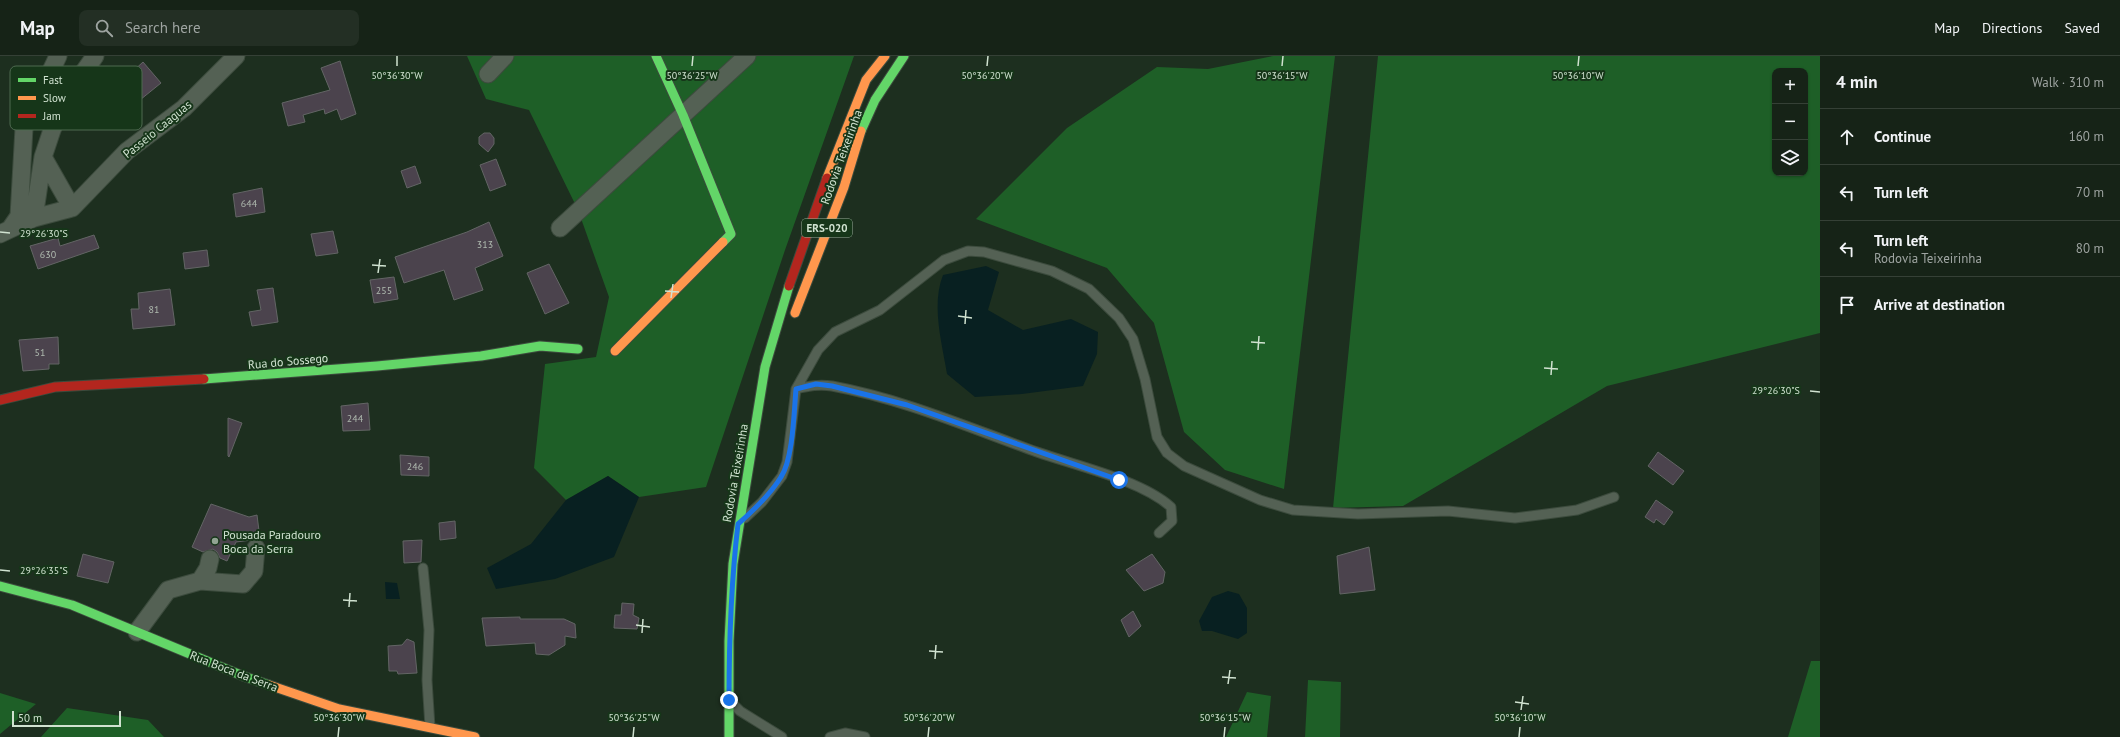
<!DOCTYPE html>
<meta charset="utf-8">
<style>
:root{--surface:#162317;--page:#232f24;--text:#f1f3f6;--muted:#9ea4a1;--line:#354036}
body{margin:0;font-family:"PT Sans",sans-serif;background:var(--page);color:var(--text)}
.controls{position:absolute;right:12px;top:12px;display:grid;overflow:hidden;border-radius:8px;box-shadow:0 1px 3px #0004}
.controls button{width:36px;height:36px;display:grid;place-items:center;padding:0;border:0;border-bottom:1px solid var(--line);background:var(--surface);color:var(--text);font:20px sans-serif}
.scale{position:absolute;left:12px;bottom:10px;width:109px;box-sizing:border-box;padding-left:4px;border:2px solid #d0e2d0;border-top:0;font-size:11px;line-height:14px;white-space:nowrap;color:#d0e2d0;-webkit-text-stroke:3px #163619;paint-order:stroke}
.stop{position:absolute;width:12px;height:12px;margin:-9px;border:3px solid #1a73e8;border-radius:50%;background:#fff}
.stop.end{background:#1a73e8;border-color:#fff;box-shadow:0 1px 4px #0008}
.list{margin:0;padding:0;list-style:none}
h2{display:flex;justify-content:space-between;align-items:center;height:52px;margin:0;padding:0 16px;font-size:17px}
h2 small{font-size:13px;font-weight:400;color:var(--muted)}
.list li{display:grid;grid-template-columns:26px 1fr auto;gap:12px;align-items:center;box-sizing:border-box;height:56px;padding:0 16px;border-top:1px solid var(--line)}
.list b{display:block;font-size:15px;white-space:nowrap}
.list p{margin:0;font-size:13px;white-space:nowrap;color:var(--muted)}
.list em{font-size:13px;font-style:normal;color:var(--muted)}
.icon{flex:none;width:22px;height:22px;fill:none;stroke:currentColor;stroke-width:2;stroke-linecap:round;stroke-linejoin:round}
.map{position:relative;flex:none;width:1820px;height:681px;overflow:hidden}
header{display:flex;align-items:center;gap:24px;box-sizing:border-box;height:56px;padding:0 20px;background:var(--surface);border-bottom:1px solid var(--line)}
header strong{font-size:19px}
nav{display:flex;gap:22px;margin-inline-start:auto;font-size:14px}
.search{width:280px;height:36px;background:var(--page);display:flex;align-items:center;gap:10px;box-sizing:border-box;padding:0 14px;border-radius:8px;color:var(--muted);font-size:15px}
main{display:flex}
aside{flex:1;background:var(--surface)}
.map>svg:first-child{display:block}
.green{fill:#1e5f27;fill-rule:evenodd}
.water{fill:#082021}
.building{fill:#4b434d;stroke:#636565}
.lines{fill:none;stroke-linecap:round;stroke-linejoin:round}
.lane-casing{stroke:#3c4b3d;stroke-width:11}
.street-casing{stroke:#3c4b3d;stroke-width:19}
.fast-casing{stroke:#3c4b3d;stroke-width:11}
.slow-casing{stroke:#3c4b3d;stroke-width:11}
.jam-casing{stroke:#3c4b3d;stroke-width:11}
.lane{stroke:#546154;stroke-width:9}
.street{stroke:#546154;stroke-width:17}
.fast{stroke:#63d668;stroke-width:9}
.slow{stroke:#ff974d;stroke-width:9}
.jam{stroke:#b3261e;stroke-width:9}
.route{stroke:#1a73e8;stroke-width:5}
.ticks{fill:none;stroke:#d0e2d0;stroke-width:1.5}
.poi-dot{fill:#91a392;stroke:#163619;stroke-width:1.5}
.labels{text-anchor:middle;dominant-baseline:central;stroke-width:4;stroke-linejoin:round;paint-order:stroke}
.number-label{font-size:10px;fill:#afbaaf}
.shield{fill:#163619;stroke:#98ae99;stroke-width:1}
.shield-label{font-size:11px;font-weight:bold;fill:#d0e2d0}
.street-label{font-size:12px;fill:#d0e2d0;stroke:#163619}
.poi-label{font-size:12px;fill:#d0e2d0;stroke:#163619;text-anchor:start}
.key{fill:#163619;stroke:#4e6a50;stroke-width:1}
.key-label{font-size:11px;fill:#d0e2d0}
.ticks-label{font-size:10px;text-anchor:middle;fill:#d0e2d0;stroke:#163619;stroke-width:4;stroke-linejoin:round;paint-order:stroke}
</style>
<header>
<strong>Map</strong>
<div class="search"><svg class="icon" aria-label="search" viewBox="0 0 24 24"><circle cx="10" cy="10" r="6"/><path d="M15 15l6 6"/></svg>Search here</div>
<nav><a>Map</a><a>Directions</a><a>Saved</a></nav>
</header>
<main>
<div class="map">
<svg width="1820" height="681" viewBox="0 0 1820 681">
<rect width="100%" height="100%" fill="#1d2f1f"/>
<path class="green" d="M467 0H854L785 194 706 431 639 441 608 420 566 444 534 412 545 308 596 301 609 241 578 154 529 54 486 43Z
M1273 0H1335L1284 433 1225 414 1184 376 1154 267 1107 212 976 163 1067 72 1157 11 1208 13Z
M1378 0H1820V277L1607 330 1403 450 1333 452ZM1775 15H1805V117H1775Z
M1811 605H1820V681H1788Z
M1308 624 1341 626 1340 681H1305Z
M1247 636 1271 640 1267 681H1226Z
M0 637 36 648 0 678Z
M67 652 148 664 164 681H41Z"/>
<path class="water" d="M986 210 999 216 988 254 1023 274 1071 263 1098 276 1097 298 1083 330 1022 338 975 341 947 318C942 287 931 249 943 219Z
M608 420 639 441 614 501 555 523 496 533 487 512 531 488 566 444Z
M385 526 397 527 400 543H386Z
M1228 535 1239 538 1247 552V577L1238 583 1212 575H1202L1199 565 1212 541Z"/>
<path class="building" d="M340 5 356 58 341 64 337 53 325 58 324 53 303 59 305 66 288 70 282 47 330 34 321 12Z
M143 6 161 27 135 48 119 28Z
M484 77H490L494 82V88L488 96 479 88V81Z
M496 103 506 129 490 135 480 109Z
M415 110 421 127 407 132 401 115Z
M262 132 265 156 236 161 233 138Z
M489 166 503 200 475 212 483 234 454 244 444 214 404 227 395 201 467 176Z
M333 175 338 197 316 200 311 178Z
M94 179 99 192 38 213 30 190 58 182 60 190Z
M207 194 209 210 185 213 183 197Z
M549 208 569 247 545 258 527 217Z
M394 221 398 243 374 247 370 224Z
M273 232 278 266 252 270 249 256 261 254 257 234Z
M170 233 175 269 133 273 131 253H139L138 237Z
M58 281 59 308H49V313L23 315 19 284Z
M368 347 370 374 343 375 341 350Z
M228 362 242 367 229 401 228 400Z
M1658 396 1684 415 1673 429 1648 410Z
M400 399 429 401V420L401 419Z
M1656 444 1673 456 1664 469 1656 463 1654 467 1645 461Z
M211 448 249 461 257 459 260 483 236 486 227 505 220 502 217 496 213 493 203 496 192 491Z
M455 465 456 482 440 484 439 467Z
M422 484 421 506 404 507 403 485Z
M1369 491 1375 534 1340 538 1337 500Z
M83 498 114 506 108 527 77 520Z
M1152 498 1165 516 1163 527 1144 535 1126 514Z
M622 547 634 548 633 559 639 562 637 573 614 572 615 559H621Z
M1133 555 1141 570 1129 581 1121 564Z
M520 561V563H564L575 568 576 582 565 580V589L549 599 536 598 535 587 486 590 482 562Z
M407 583 414 586 417 617 398 618 397 615H389L388 590 402 589Z"/>
<g class="lines">
<defs>
<path id="lane" d="M796 333C809 330 819 328 832 330 903 343 970 372 1037 396 1077 410 1141 424 1171 451L1172 465 1159 477
M745 462 762 446 782 420 787 406 796 333 818 294 835 276 880 254 944 204 968 195 984 196 1052 215 1089 233 1119 262 1133 283 1145 323 1157 381 1167 397 1184 410 1260 444 1293 454 1358 458 1448 455 1515 462 1577 454 1614 441
M423 512 429 574 427 624 430 671
M732 647 740 655 782 681
M830 681 845 677 865 681"/>
<path id="street" d="M488 18 505 0
M43 101 72 152
M34 162 43 101 52 74 64 44 95 0
M560 172 747 0
M10 173 19 160 24 72 58 0
M0 178 34 162 72 152 127 95 184 52 236 0
M200 525 243 528 254 515 256 492
M137 576 168 534 200 525 208 512 210 503"/>
<path id="fast" d="M656 0 683 59 731 178 723 186
M861 75 875 44 904 0
M204 323 377 310 481 300 540 290 578 293
M0 530 72 549 243 620 269 629
M729 681V585L733 508 765 311 789 230"/>
<path id="slow" d="M827 122 866 24 885 0
M795 257 844 131 861 75
M615 295 723 186
M269 629 339 653 475 681"/>
<path id="jam" d="M789 230 827 122
M0 344 55 331 204 323"/>
</defs>
<use href="#lane" class="lane-casing"/>
<use href="#street" class="street-casing"/>
<use href="#fast" class="fast-casing"/>
<use href="#slow" class="slow-casing"/>
<use href="#jam" class="jam-casing"/>
<use href="#lane" class="lane"/>
<use href="#street" class="street"/>
<use href="#fast" class="fast"/>
<use href="#slow" class="slow"/>
<use href="#jam" class="jam"/>
</g>
<g class="lines">
<path class="route" d="M729 644C729 585 731 527 738 468 754 454 770 439 781 421 793 403 794 356 796 333L816 328 832 330 907 349 1119 424"/>
</g>
<path class="ticks" d="M397 10V0M692 10 693 0M987 10 988 0M1282 10 1283 0M1578 10 1579 0M0 176 10 177M372 209 386 210M378 217 380 203M665 235 679 236M671 242 673 228M958 260 972 262M965 268 966 254M1251 286 1265 287M1258 294 1259 280M1544 312 1558 313M1551 319 1552 305M1810 335 1820 336M0 514 10 515M343 544 357 545M349 551 350 537M636 569 650 571M642 577 643 563M929 595 943 596M935 603 936 589M1222 621 1236 622M1228 628 1230 614M1515 646 1529 648M1521 654 1523 640M338 681 339 671M633 681 634 671M928 681 929 671M1224 681 1225 671M1519 681 1520 671"/>
<circle class="poi-dot" cx="215" cy="485" r="4"/>
<g class="labels">
<g class="number-label">
<text x="249" y="147">644</text>
<text x="485" y="188">313</text>
<text x="48" y="198">630</text>
<text x="384" y="234">255</text>
<text x="154" y="253">81</text>
<text x="40" y="296">51</text>
<text x="355" y="362">244</text>
<text x="415" y="410">246</text>
</g>
<rect class="shield" x="802" y="163" width="50" height="18" rx="3"/>
<g class="shield-label">
<text x="827" y="172">ERS-020</text>
</g>
<g class="street-label">
<text transform="translate(157 73) rotate(-39)">Passeio Caaguas</text>
<text transform="translate(841 101) rotate(-70)">Rodovia Teixeirinha</text>
<text transform="translate(288 305) rotate(-5)">Rua do Sossego</text>
<text transform="translate(735 417) rotate(-80)">Rodovia Teixeirinha</text>
<text transform="translate(234 615) rotate(21)">Rua Boca da Serra</text>
</g>
<g class="poi-label">
<text x="223" y="478">Pousada Paradouro<tspan x="223" dy="14">Boca da Serra</tspan></text>
</g>
</g>
<rect x="10" y="10" width="132" height="64" rx="6" class="key"/>
<rect x="18" y="22" width="18" height="4" fill="#63d668"/>
<rect x="18" y="40" width="18" height="4" fill="#ff974d"/>
<rect x="18" y="58" width="18" height="4" fill="#b3261e"/>
<g class="key-label">
<text x="43" y="28">Fast</text>
<text x="43" y="46">Slow</text>
<text x="43" y="64">Jam</text>
</g>
<g class="ticks-label">
<text x="397" y="23">50°36'30"W</text>
<text x="692" y="23">50°36'25"W</text>
<text x="987" y="23">50°36'20"W</text>
<text x="1282" y="23">50°36'15"W</text>
<text x="1578" y="23">50°36'10"W</text>
<text x="44" y="181">29°26'30"S</text>
<text x="1776" y="338">29°26'30"S</text>
<text x="44" y="518">29°26'35"S</text>
<text x="339" y="665">50°36'30"W</text>
<text x="634" y="665">50°36'25"W</text>
<text x="929" y="665">50°36'20"W</text>
<text x="1225" y="665">50°36'15"W</text>
<text x="1520" y="665">50°36'10"W</text>
</g>
</svg>
<div class="controls">
<button>+</button>
<button>−</button>
<button><svg class="icon" aria-label="layers" viewBox="0 0 24 24"><path d="M12 4l9 5-9 5-9-5zM3 14l9 5 9-5"/></svg></button>
</div>
<div class="scale">50 m</div>
<div class="stop" style="left:1119px;top:424px"></div>
<div class="stop end" style="left:729px;top:644px"></div>
</div>
<aside>
<h2>4 min<small>Walk · 310 m</small></h2>
<ul class="list">
<li><svg class="icon" aria-label="ahead" viewBox="0 0 24 24"><path d="M12 20V5M6 11l6-6 6 6"/></svg><div><b>Continue</b></div><em>160 m</em></li>
<li><svg class="icon" aria-label="left" viewBox="0 0 24 24"><path d="M17 20v-9H6M10 6l-5 5 5 5"/></svg><div><b>Turn left</b></div><em>70 m</em></li>
<li><svg class="icon" aria-label="left" viewBox="0 0 24 24"><path d="M17 20v-9H6M10 6l-5 5 5 5"/></svg><div><b>Turn left</b><p>Rodovia Teixeirinha</p></div><em>80 m</em></li>
<li><svg class="icon" aria-label="arrive" viewBox="0 0 24 24"><path d="M6 21V4h12l-3 4 3 4H6"/></svg><div><b>Arrive at destination</b></div></li>
</ul>
</aside>
</main>
